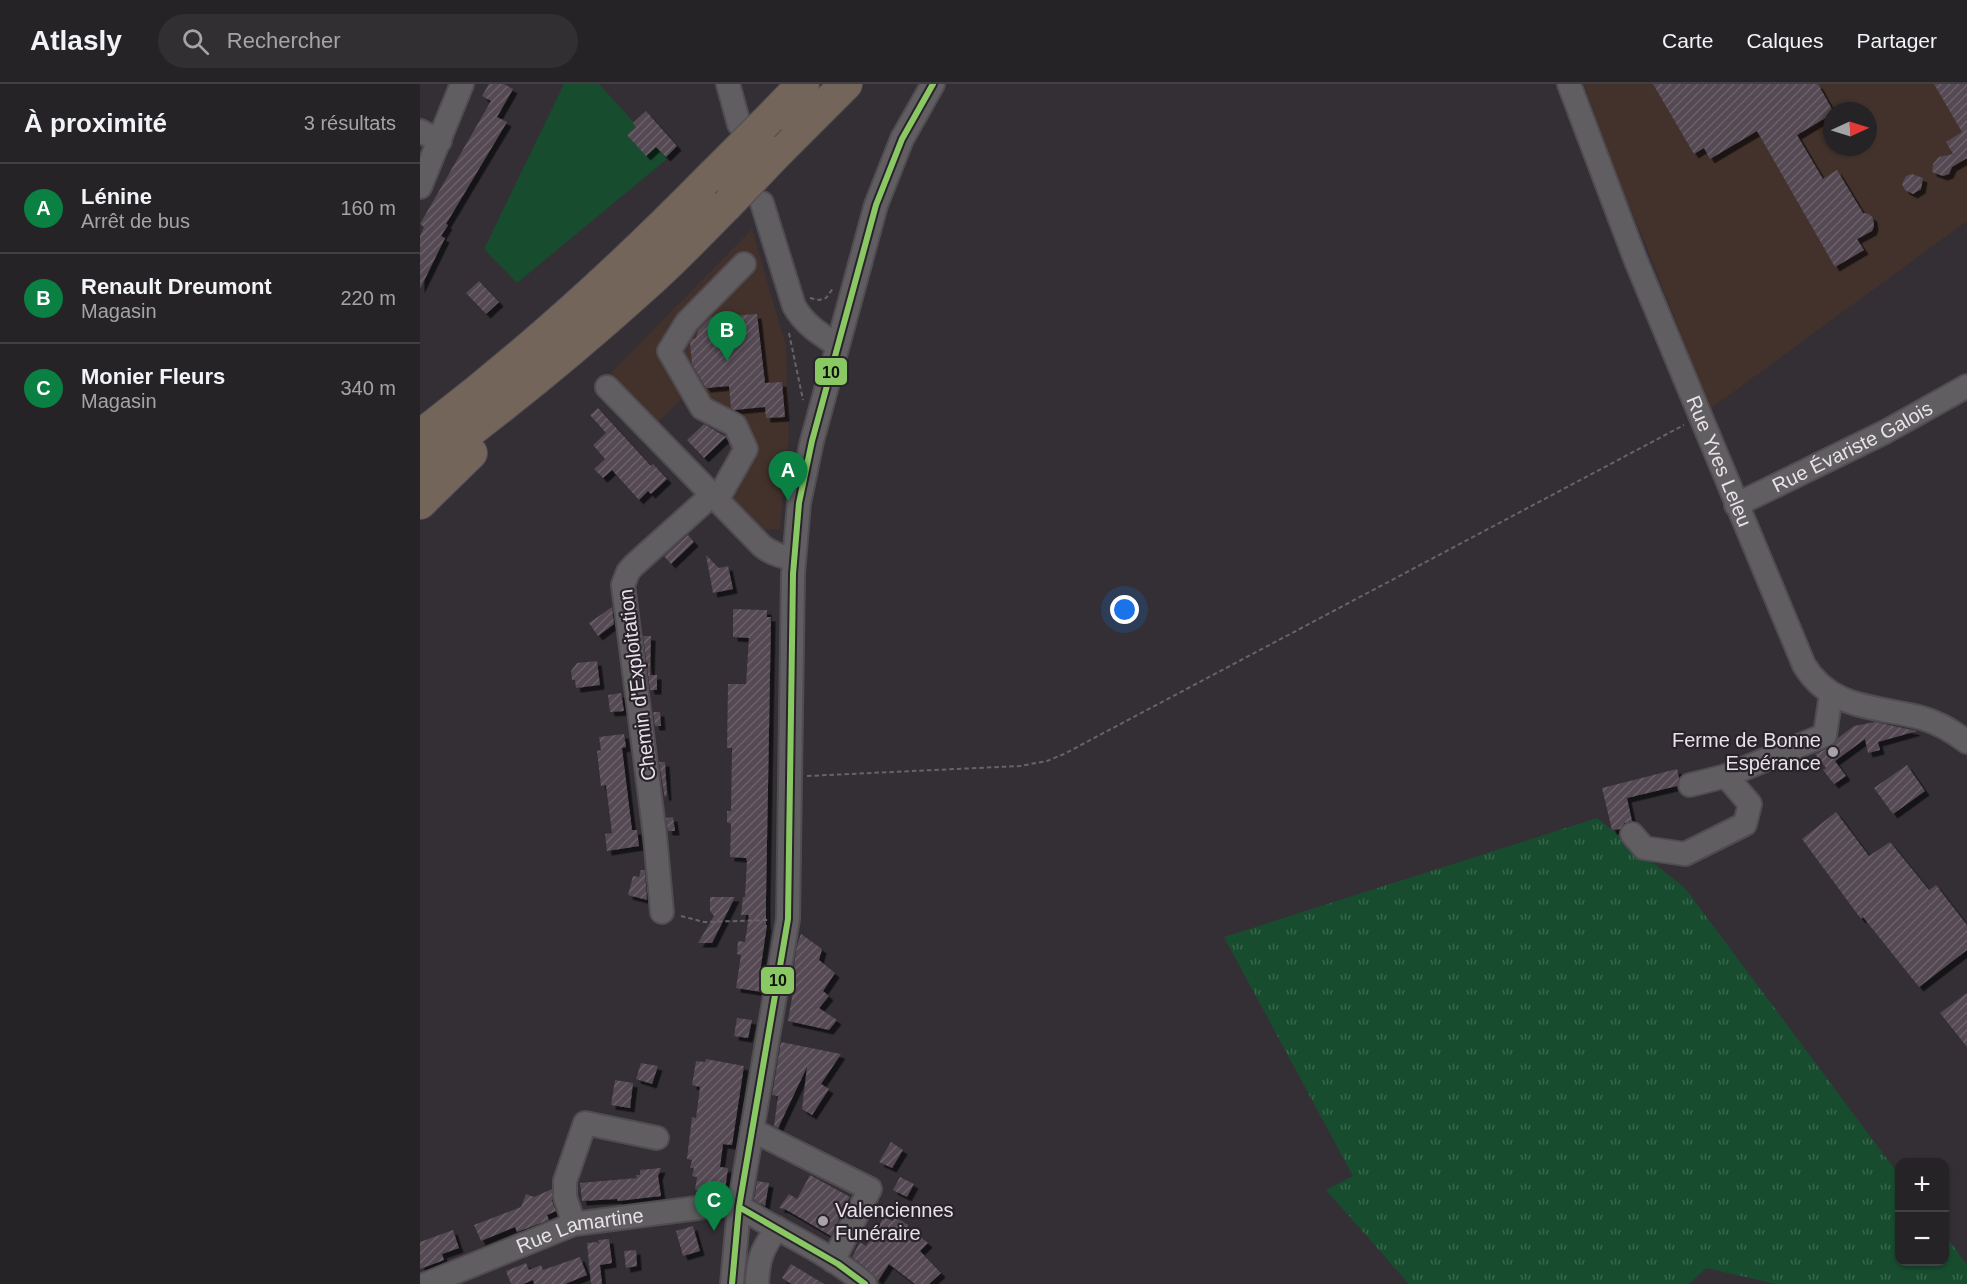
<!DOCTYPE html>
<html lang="fr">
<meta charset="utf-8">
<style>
:root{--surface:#262327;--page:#322f33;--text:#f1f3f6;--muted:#a4a4a7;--line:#424044;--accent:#0b8043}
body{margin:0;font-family:Helvetica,sans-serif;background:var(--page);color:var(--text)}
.controls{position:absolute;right:18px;bottom:18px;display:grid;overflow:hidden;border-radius:12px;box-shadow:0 2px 4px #0004}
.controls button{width:54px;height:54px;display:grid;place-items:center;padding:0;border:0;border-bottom:2px solid var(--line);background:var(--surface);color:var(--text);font:30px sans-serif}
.compass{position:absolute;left:1403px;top:18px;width:54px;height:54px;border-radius:50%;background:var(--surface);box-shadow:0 2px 4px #0004;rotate:86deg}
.you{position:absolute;left:705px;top:526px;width:21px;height:21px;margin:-15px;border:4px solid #fff;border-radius:50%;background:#1a73e8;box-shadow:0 0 0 9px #1a73e833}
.badge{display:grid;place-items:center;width:39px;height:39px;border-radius:50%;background:var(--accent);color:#fff;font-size:20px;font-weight:700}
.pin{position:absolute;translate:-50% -50px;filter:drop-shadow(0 2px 3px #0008)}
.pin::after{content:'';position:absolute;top:32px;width:21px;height:18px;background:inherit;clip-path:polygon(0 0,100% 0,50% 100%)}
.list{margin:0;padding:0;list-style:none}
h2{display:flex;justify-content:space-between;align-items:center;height:78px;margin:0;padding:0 24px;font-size:26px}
h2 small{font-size:20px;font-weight:400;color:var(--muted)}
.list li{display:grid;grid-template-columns:39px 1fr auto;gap:18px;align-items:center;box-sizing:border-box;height:90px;padding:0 24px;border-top:2px solid var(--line)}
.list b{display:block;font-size:22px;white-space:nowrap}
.list p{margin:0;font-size:20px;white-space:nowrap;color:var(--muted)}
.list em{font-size:20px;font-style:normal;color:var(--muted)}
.icon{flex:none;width:33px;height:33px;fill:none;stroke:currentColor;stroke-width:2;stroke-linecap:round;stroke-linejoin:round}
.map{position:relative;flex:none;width:1547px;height:1200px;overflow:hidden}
header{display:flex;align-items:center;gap:36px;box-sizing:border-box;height:84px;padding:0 30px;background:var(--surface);border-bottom:2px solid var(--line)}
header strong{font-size:28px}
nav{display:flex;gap:33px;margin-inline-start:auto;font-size:21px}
.search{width:420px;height:54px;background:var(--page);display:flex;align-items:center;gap:15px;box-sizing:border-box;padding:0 21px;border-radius:33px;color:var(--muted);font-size:22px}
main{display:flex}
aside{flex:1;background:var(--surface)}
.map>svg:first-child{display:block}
.commercial{fill:#43322c;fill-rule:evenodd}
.grass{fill:url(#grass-tufts)}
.green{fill:#184c2f}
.building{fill:url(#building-hatch);filter:url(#shadow)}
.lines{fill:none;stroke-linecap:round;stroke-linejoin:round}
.minor-casing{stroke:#504c51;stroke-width:26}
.highway-casing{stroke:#504c51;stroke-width:34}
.path{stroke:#676468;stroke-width:2;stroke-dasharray:4.5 3;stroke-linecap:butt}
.minor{stroke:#615e61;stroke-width:22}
.highway{stroke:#74655a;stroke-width:32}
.highway-bridge-casing{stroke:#504c51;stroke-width:34;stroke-linecap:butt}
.highway-bridge{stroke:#74655a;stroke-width:32}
.bus-1-casing{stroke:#2a232c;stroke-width:10}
.bus-1{stroke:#8ac864;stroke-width:6}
.poi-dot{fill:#a8a3a9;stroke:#2a232c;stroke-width:2}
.labels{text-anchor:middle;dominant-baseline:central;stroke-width:4.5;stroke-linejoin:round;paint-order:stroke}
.street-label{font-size:20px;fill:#e7e2e8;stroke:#2a232c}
.poi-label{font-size:20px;fill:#e7e2e8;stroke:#2a232c;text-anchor:end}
.line-badge{stroke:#2a232c;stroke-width:2}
.pale-badge-label{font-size:16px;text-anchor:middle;font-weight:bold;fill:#111}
</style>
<header>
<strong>Atlasly</strong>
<div class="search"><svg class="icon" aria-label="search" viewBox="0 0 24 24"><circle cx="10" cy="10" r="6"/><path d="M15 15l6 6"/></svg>Rechercher</div>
<nav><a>Carte</a><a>Calques</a><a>Partager</a></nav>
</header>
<main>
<aside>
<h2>À proximité<small>3 résultats</small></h2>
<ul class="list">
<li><span class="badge">A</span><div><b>Lénine</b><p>Arrêt de bus</p></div><em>160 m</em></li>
<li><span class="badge">B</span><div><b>Renault Dreumont</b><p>Magasin</p></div><em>220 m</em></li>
<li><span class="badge">C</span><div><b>Monier Fleurs</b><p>Magasin</p></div><em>340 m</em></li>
</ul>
</aside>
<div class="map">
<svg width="1547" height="1200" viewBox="0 0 1547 1200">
<defs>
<pattern id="grass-tufts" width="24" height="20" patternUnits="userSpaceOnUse" patternTransform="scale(1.5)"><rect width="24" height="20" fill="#184c2f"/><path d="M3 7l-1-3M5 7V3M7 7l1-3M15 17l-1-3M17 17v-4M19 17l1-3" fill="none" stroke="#3a664d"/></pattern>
<pattern id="building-hatch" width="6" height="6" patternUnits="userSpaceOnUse" patternTransform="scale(1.5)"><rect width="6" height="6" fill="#544852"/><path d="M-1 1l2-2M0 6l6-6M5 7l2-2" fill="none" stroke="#6d626b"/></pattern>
<filter id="shadow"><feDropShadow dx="4.5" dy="4.5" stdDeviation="0" flood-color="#0009"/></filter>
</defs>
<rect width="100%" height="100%" fill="#332f34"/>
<path class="commercial" d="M1164 0H1547V137L1290 325 1226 161 1191 80ZM1412 27H1448V63H1412Z
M332 145 366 262 369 350 360 445 332 447 299 398 313 353 266 311 231 345 191 289Z"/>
<path class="grass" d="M1177 734 1265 804 1479 1091 1480 1178H1524L1525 1151 1547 1181V1200H1356L1286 1184 1269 1200H989L906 1106 933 1092 804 853Z"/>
<path class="green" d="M144 0H179L247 75 97 199 64 165Z"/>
<path class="building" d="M69 0H84L93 5 77 33 87 38 26 140 28 141 21 152 25 154 0 205V152L4 143 0 140 71 17 62 12Z
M1233 0H1398L1413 27 1412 30 1377 51 1403 95 1417 86 1443 129 1449 130 1453 134 1454 142 1452 147 1437 155 1444 166 1415 183 1337 47 1290 75 1284 64 1274 70Z
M1514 0H1547V74L1532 83 1529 90 1523 92 1512 88 1513 80 1519 73 1533 70 1526 58 1542 48Z
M226 27 257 62 246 73 236 63 226 72 207 51 216 43 213 39Z
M1492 90 1503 94 1501 105 1493 110 1485 106 1482 100 1486 92Z
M59 197 79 218 66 230 46 209Z
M337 230 345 299 362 298 365 333 346 334 345 323 314 326 311 324 309 302 286 304 272 280 270 259 272 255 276 254 278 246 291 233Z
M178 324 231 382 233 380 247 395 231 410 228 407 219 416 192 386 183 394 174 385 185 375 173 361 186 349 170 331Z
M284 340 306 353 284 374 267 356Z
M268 451 274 458 251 480 244 472Z
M286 471 299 484 308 482 313 505 293 509Z
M192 523 194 540 178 552 169 539Z
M313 525 347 526V533H351L346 813V841H347L339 895 344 896 342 908 316 904 321 871 317 870 318 857 325 858 329 831H321L323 813H325L327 777 326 774 310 773 311 740 307 738V727H311L312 664H307L308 600H326L329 554 313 553Z
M223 552H231L230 591H237V606H230Z
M177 577 180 601 156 604 155 596H152L151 587 157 579Z
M201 609 204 627 190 628 188 611Z
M233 628H240L241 642H235Z
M1455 638 1497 647 1458 658 1460 666 1448 669 1445 655 1415 677 1426 692 1414 700 1403 686 1406 684 1395 670 1411 663 1418 654 1434 642Z
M204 650 206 663 202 664 212 746H217L219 762 187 767 185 750 192 749 186 701 181 702 177 667 181 666 179 653Z
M239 678H245L247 712H245V715Z
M1487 681 1505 707 1473 730 1454 704Z
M1257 685 1259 694 1257 702 1207 714 1212 737 1204 739 1200 745 1192 746 1182 704Z
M1416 728 1449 772 1470 758 1509 806 1516 801 1547 841V866L1499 903 1443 833 1441 835 1382 755Z
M253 733 255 747H248L246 734Z
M221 786H225L227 816 208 811 213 792 219 793Z
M290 813H315L292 859H278L294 832 290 827Z
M381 850 402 865 399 876 415 889 403 907 409 912 399 924 417 936 409 946 368 937 375 896 372 895 377 861Z
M1547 909V963L1520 929Z
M317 934 332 936 328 954 314 952Z
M361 958 421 970 401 1000 409 1005 392 1031 382 1025 387 983 358 1044 354 1042 358 1012 352 1011Z
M286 975 324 982 312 1061 303 1060 300 1083 308 1084 305 1105 289 1102 288 1108 275 1106 277 1093 272 1092 274 1084H270L272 1076 267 1075 272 1033 276 1034 280 1003 272 1001 276 977 285 978Z
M221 979 238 982 232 1000 216 995Z
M195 996 213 999 210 1024 191 1021Z
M471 1058 483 1066 472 1084 459 1078Z
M241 1084 238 1092 241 1112 198 1117 197 1115 162 1117 160 1099 217 1094 216 1091H220V1086Z
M390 1091 430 1113 411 1152 365 1125 359 1124 369 1110 377 1115Z
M480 1093 494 1100 487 1113 473 1106Z
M337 1097 349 1099 345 1122 334 1116Z
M132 1105V1117L136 1127 127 1131 129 1136 97 1148 95 1143 61 1157 54 1141 101 1123 106 1110 114 1113Z
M464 1133 473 1137 475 1133 488 1141 487 1142 508 1159 500 1167 521 1189 509 1200H495L469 1180 458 1197 453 1190 432 1173 440 1158 446 1162Z
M273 1142 280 1167 263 1172 256 1147Z
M33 1146 39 1164 22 1170 24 1176 0 1185V1158Z
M189 1155 192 1179 180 1181 182 1200H171L167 1159 177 1158 179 1161 178 1156Z
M216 1166 217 1182 206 1184 204 1167Z
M160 1173 167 1191 145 1200H114L113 1196 103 1200H91L86 1187 106 1179 109 1186 121 1181 123 1186Z
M371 1180 404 1200H371L362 1194Z"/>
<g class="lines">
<defs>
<g id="minor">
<path d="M308 0 319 40"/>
<path id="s1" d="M1149 0 1216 177 1384 581C1411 626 1457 622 1502 634 1519 639 1534 648 1547 658"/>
<path d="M0 47 20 57"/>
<path d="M0 103 42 0"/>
<path d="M342 119 374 222C384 240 400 250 417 261"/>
<path d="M187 303 342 462C352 470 361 473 374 474"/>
<path d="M297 416 326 365 315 341 282 324 249 267 267 238 324 180"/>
<path id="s2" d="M1316 421 1465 348 1547 302"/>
<path d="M1270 701 1306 692"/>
<path d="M1212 750 1224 764 1265 770 1325 740 1330 720 1306 692 1405 651 1411 610"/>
<path d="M242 828 235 752 203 501 208 488 213 482 292 411"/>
<path d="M332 1046 450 1105 413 1177"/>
<path d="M154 1140 145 1113V1097L165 1039 237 1054"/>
<path id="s3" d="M6 1200 154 1140 308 1120C322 1123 333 1131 345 1138 379 1156 416 1175 445 1200"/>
<path d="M312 1200 319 1123 368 835 373 490 379 419 392 357 456 121 482 55 513 0"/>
<path d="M337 1200C338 1175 342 1165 357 1144"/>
</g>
<path id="highway" d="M350 34 383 0
M357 69 426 0
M0 352C104 273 201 185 292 92
M0 385C77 328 151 268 222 204 252 178 279 149 307 121
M0 419 51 369"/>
</defs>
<use href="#minor" class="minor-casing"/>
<use href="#highway" class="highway-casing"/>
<path class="path" d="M390 214 399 216 406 214 414 203
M369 249 383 316
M387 692 600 682 627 677 644 670 1264 341
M261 832 284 838 350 836"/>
<use href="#minor" class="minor"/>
<use href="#highway" class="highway"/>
<defs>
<path id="highway-bridge" d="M292 92 350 34
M307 121 357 69"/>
</defs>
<use href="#highway-bridge" class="highway-bridge-casing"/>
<use href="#highway-bridge" class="highway-bridge"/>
<defs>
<path id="bus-1" d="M319 1123 418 1180 445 1200
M312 1200 319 1123 368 835 373 490 379 419 392 357 456 121 482 55 513 0"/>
</defs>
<use href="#bus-1" class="bus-1-casing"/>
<use href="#bus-1" class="bus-1"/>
</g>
<g class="poi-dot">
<circle cx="1413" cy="668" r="6"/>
<circle cx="403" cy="1137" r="6"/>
</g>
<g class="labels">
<g class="street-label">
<text stroke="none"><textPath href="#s2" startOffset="130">Rue Évariste Galois</textPath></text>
<text stroke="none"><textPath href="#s1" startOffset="406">Rue Yves Leleu</textPath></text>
<text transform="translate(217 601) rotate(-97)">Chemin d'Exploitation</text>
<text stroke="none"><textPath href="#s3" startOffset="164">Rue Lamartine</textPath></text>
</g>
<g class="poi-label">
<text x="1401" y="656">Ferme de Bonne<tspan x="1401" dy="23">Espérance</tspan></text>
<text x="415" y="1126" text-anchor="start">Valenciennes<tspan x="415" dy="23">Funéraire</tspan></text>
</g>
</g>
<g class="line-badge">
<rect x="394" y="273" width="34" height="29" rx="6" fill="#8ac864"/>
<rect x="340" y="882" width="35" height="29" rx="6" fill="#8ac864"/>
</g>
<g class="pale-badge-label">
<text x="411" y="294">10</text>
<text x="358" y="902">10</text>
</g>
</svg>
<div class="controls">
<button>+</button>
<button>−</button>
</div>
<svg class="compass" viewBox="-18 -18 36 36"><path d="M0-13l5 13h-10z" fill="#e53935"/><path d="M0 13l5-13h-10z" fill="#a4a4a7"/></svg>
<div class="you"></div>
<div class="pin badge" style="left:368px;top:417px">A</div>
<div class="pin badge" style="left:307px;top:277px">B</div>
<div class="pin badge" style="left:294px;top:1147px">C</div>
</div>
</main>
